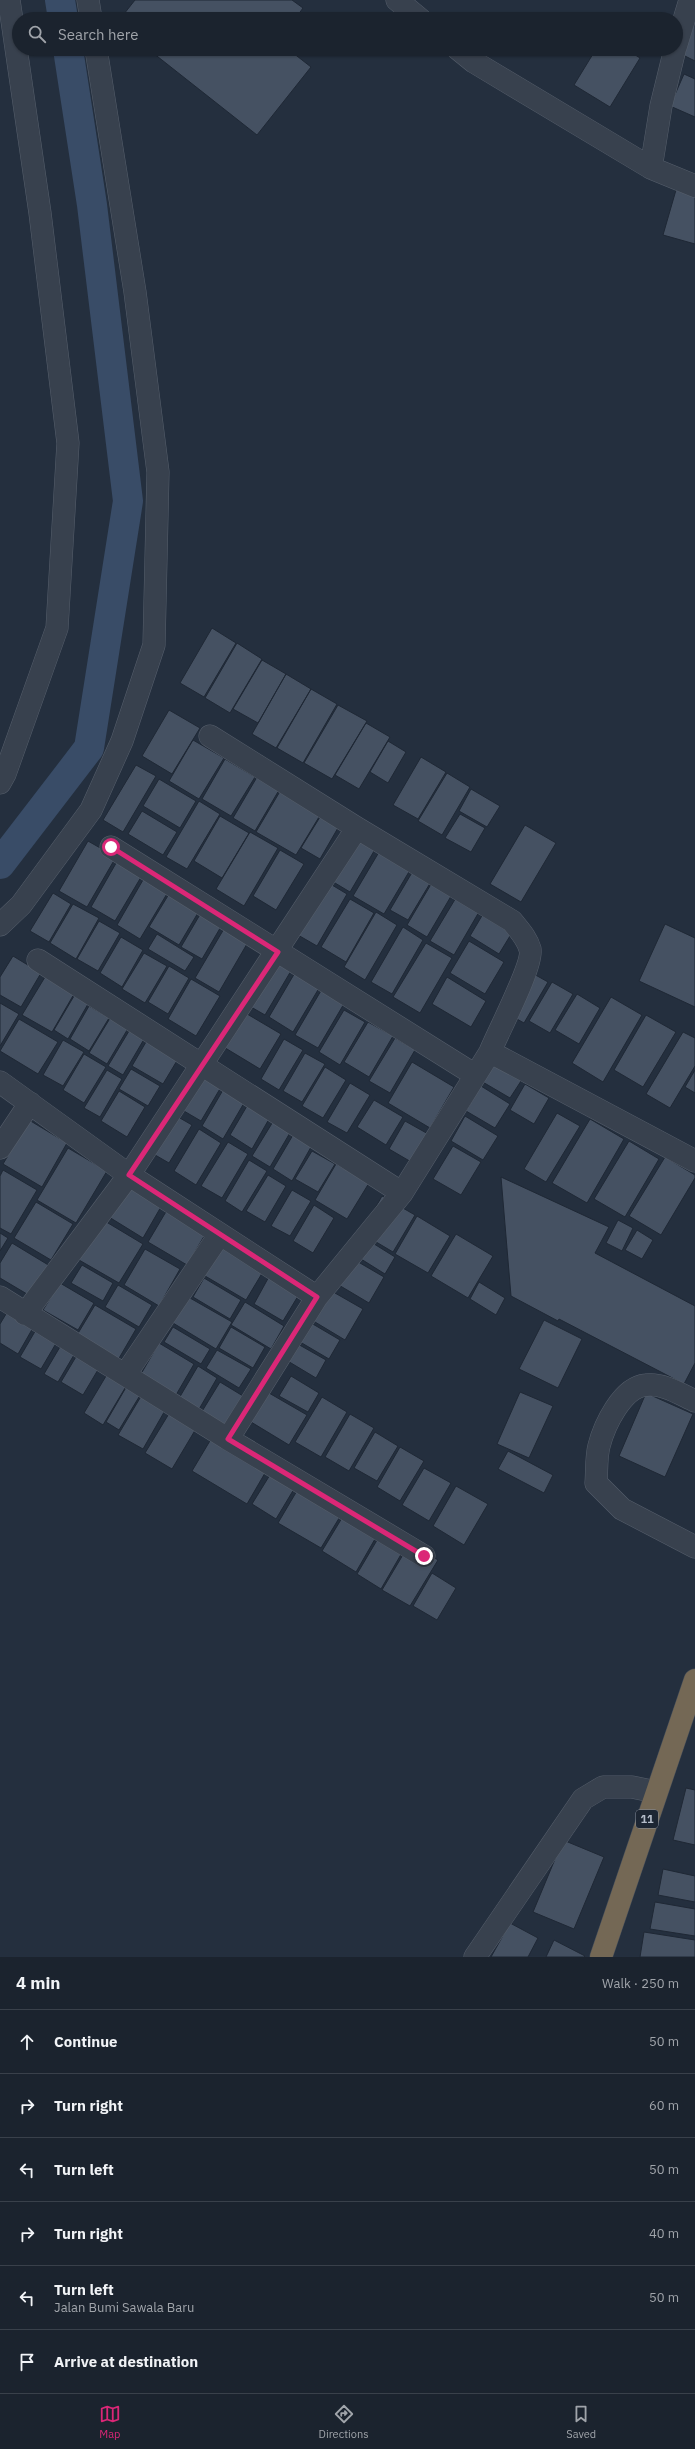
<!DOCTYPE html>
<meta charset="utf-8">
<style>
:root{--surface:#1b232e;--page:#282f3a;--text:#f1f3f6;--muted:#a0a4aa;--line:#39404a;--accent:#db2777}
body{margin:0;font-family:"IBM Plex Sans",sans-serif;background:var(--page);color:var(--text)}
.stop{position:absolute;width:12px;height:12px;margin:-9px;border:3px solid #db2777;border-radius:50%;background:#fff}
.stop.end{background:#db2777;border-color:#fff;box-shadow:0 1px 4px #0008}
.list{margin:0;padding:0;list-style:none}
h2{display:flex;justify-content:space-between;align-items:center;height:52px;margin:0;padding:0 16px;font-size:17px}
h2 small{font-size:13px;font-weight:400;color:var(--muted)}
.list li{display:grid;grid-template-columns:26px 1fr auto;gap:12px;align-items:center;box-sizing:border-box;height:64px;padding:0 16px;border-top:1px solid var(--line)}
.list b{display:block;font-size:15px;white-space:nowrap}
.list p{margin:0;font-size:13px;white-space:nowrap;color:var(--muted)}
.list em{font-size:13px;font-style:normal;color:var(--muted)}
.icon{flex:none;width:22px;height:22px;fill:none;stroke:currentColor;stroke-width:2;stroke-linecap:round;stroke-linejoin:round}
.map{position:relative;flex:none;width:695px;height:1957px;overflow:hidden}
.search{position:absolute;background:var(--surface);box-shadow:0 1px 3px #0004;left:12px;right:12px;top:12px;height:44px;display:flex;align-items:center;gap:10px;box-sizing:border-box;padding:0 14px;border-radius:22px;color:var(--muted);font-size:15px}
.sheet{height:436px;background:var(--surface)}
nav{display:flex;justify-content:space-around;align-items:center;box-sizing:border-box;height:56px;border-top:1px solid var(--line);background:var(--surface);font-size:11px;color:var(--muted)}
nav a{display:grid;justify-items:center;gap:2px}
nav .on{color:var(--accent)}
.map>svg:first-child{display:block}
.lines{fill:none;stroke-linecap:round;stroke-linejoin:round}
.canal{stroke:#394c67;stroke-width:30}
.building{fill:#455162;stroke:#1f2835}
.minor-casing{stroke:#565f6c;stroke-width:23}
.highway-casing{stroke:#434c59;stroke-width:23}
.minor{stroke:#38414e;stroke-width:22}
.highway{stroke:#746855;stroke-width:22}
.route{stroke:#db2777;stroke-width:5}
.labels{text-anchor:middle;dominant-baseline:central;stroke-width:3;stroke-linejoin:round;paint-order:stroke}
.shield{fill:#1d2633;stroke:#878f9c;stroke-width:1}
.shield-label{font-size:11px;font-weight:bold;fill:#b4bcc9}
</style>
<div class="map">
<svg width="695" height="1957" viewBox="0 0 695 1957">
<rect width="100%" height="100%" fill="#242f3e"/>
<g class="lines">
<path class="canal" d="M60 0 63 19
M0 864 89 748 128 501 92 205 68 49"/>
</g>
<path class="building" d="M135 0H292L303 8 295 19H120Z
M695 16V61L677 52Z
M148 49H288L311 67 257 135Z
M596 49H626L640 58 610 107 574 85Z
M684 74 695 79V117L670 106Z
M676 190 695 195V244L663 235Z
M212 628 236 643 204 697 180 683Z
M237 643 262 659 230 713 205 698Z
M262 660 286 674 258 723 233 709Z
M286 674 311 689 276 748 252 734Z
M311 689 337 704 303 763 277 748Z
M338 705 367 721 332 779 304 763Z
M169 710 200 728 172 774 142 756Z
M366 723 390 737 359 789 335 775Z
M193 740 224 758 199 799 169 781Z
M388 741 406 752 388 783 370 772Z
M421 757 446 772 418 819 393 805Z
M225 759 255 777 231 816 202 799Z
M267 760 289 773 255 831 233 818Z
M136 765 156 776 123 832 103 820Z
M447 773 470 787 442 835 418 821Z
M159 779 196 801 180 828 143 806Z
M282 788 322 812 296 855 256 832Z
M471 789 500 806 487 827 459 811Z
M199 801 220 814 187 869 166 857Z
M328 804 346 814 320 859 301 848Z
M142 811 177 832 163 855 128 834Z
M460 814 485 828 471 852 445 838Z
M220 816 249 833 222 878 194 861Z
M525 825 556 843 521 902 490 884Z
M250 832 278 848 244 906 216 889Z
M357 834 377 846 350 892 330 880Z
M88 841 116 857 87 907 59 891Z
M382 847 413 865 384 914 353 896Z
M280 850 304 864 276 910 253 896Z
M119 858 144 872 115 921 91 907Z
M417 864 435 875 408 920 390 910Z
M147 873 171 887 140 939 117 925Z
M437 874 457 886 427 937 407 925Z
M322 879 347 894 317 946 291 931Z
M172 889 202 906 179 945 149 927Z
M460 891 483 905 454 955 430 941Z
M53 893 71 904 49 942 30 931Z
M350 899 374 913 346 962 321 947Z
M73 904 99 918 76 959 50 943Z
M205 906 226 918 202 959 181 947Z
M376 912 397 925 365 980 344 967Z
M483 914 513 931 499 954 470 936Z
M99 921 120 933 98 971 77 959Z
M228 922 251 937 219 992 195 978Z
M665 924 695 938V1007L639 981Z
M403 927 423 940 392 994 371 982Z
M157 934 194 957 185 971 148 949Z
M121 937 143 950 122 987 100 973Z
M469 941 504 962 485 994 450 973Z
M426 943 452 958 420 1013 393 997Z
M275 952 295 964 265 1015 244 1003Z
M144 953 167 966 145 1003 122 989Z
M13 956 41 973 21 1007 0 995V977Z
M303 959 328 973 293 1032 269 1017Z
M169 966 189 978 168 1014 148 1002Z
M532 973 548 982 524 1023 508 1014Z
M45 977 74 994 52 1032 22 1015Z
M447 977 486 1001 471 1027 432 1004Z
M191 979 220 996 196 1036 168 1019Z
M552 982 573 994 550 1033 529 1021Z
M322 989 345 1002 318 1048 295 1035Z
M577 994 600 1008 579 1044 555 1030Z
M74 996 88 1004 68 1039 54 1030Z
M611 997 642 1015 603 1082 572 1063Z
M0 1003 19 1014 0 1046Z
M89 1006 109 1018 89 1051 70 1039Z
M237 1008 281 1034 260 1069 217 1043Z
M115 1010 133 1020 107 1064 89 1053Z
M344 1010 365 1022 340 1065 319 1052Z
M646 1015 676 1032 643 1087 614 1070Z
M19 1019 58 1042 38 1074 0 1051Z
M135 1021 150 1029 123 1075 108 1066Z
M368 1022 393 1036 369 1077 344 1062Z
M153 1030 184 1049 163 1084 132 1066Z
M683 1032 695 1038V1066L670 1108 646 1094Z
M395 1038 415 1050 390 1093 369 1081Z
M284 1039 303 1050 279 1090 261 1079Z
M63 1040 84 1052 63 1086 43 1075Z
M305 1053 325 1064 302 1102 283 1091Z
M84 1054 106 1067 84 1103 63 1090Z
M493 1060 523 1078 510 1098 481 1081Z
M412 1062 454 1087 430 1128 388 1103Z
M325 1067 346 1080 323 1118 302 1106Z
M131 1069 160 1086 148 1106 119 1089Z
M107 1070 122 1079 100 1117 84 1108Z
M193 1070 221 1087 201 1121 172 1104Z
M695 1070V1093L685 1087Z
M350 1083 370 1095 347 1133 327 1122Z
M525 1084 549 1098 534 1124 510 1110Z
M481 1086 510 1104 495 1128 466 1111Z
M223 1090 244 1103 223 1139 202 1126Z
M119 1091 145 1107 127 1137 101 1121Z
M374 1100 403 1117 386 1145 357 1127Z
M247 1106 269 1119 252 1149 230 1135Z
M166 1110 192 1125 169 1163 143 1148Z
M557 1113 580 1126 546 1182 524 1169Z
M465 1116 498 1136 483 1160 451 1141Z
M590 1119 624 1139 587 1203 552 1183Z
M29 1120 67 1143 42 1187 3 1164Z
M274 1120 291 1131 270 1167 252 1156Z
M405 1121 430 1135 413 1163 389 1149Z
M199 1129 221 1143 196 1185 174 1171Z
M293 1135 311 1147 292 1181 273 1169Z
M629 1141 659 1159 625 1217 594 1199Z
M228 1142 248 1154 222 1198 201 1186Z
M453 1146 481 1162 461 1195 433 1179Z
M68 1148 107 1171 76 1223 37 1200Z
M312 1151 335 1164 318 1192 295 1179Z
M665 1157 695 1175V1178L661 1235 629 1216Z
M249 1160 267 1171 242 1212 225 1201Z
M336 1164 369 1183 347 1219 315 1200Z
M3 1170 37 1190 11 1234 0 1228V1176Z
M268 1175 286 1186 265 1222 246 1211Z
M501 1177 609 1227 595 1253 695 1306V1363L684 1384 559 1319 558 1321 511 1296Z
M128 1185 162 1205 143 1238 109 1217Z
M292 1190 311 1201 290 1236 271 1226Z
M382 1196 415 1215 393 1252 361 1233Z
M36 1202 73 1224 51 1260 14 1238Z
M314 1205 334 1218 313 1253 293 1241Z
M167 1210 206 1233 187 1265 148 1242Z
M417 1216 450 1236 428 1273 395 1254Z
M103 1220 143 1244 119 1283 79 1260Z
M618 1220 633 1228 622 1251 606 1243Z
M637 1230 653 1240 642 1259 625 1250Z
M0 1233 8 1238 0 1251Z
M456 1234 493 1256 468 1298 431 1276Z
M363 1237 395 1257 385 1274 353 1254Z
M12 1243 50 1266 32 1297 0 1278V1263Z
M218 1243 264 1270 246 1300 200 1273Z
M145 1249 180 1269 159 1306 124 1285Z
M348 1256 384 1277 369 1303 332 1281Z
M82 1265 113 1283 103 1301 71 1283Z
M271 1273 301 1291 283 1321 254 1304Z
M204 1278 241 1300 230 1319 193 1297Z
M479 1282 505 1298 496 1315 470 1299Z
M60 1283 94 1303 78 1330 43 1310Z
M118 1285 152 1305 139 1327 105 1307Z
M328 1289 363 1309 345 1340 310 1319Z
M183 1294 232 1322 216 1349 168 1320Z
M245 1302 284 1326 271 1349 231 1325Z
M12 1304 38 1319 18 1354 0 1343V1324Z
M95 1305 136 1329 118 1360 77 1335Z
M306 1320 340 1340 329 1359 295 1339Z
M544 1320 582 1339 558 1388 519 1369Z
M173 1327 210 1349 201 1364 164 1342Z
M231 1327 265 1347 253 1368 219 1348Z
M37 1328 58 1340 41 1369 20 1357Z
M67 1335 81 1343 58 1382 44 1374Z
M159 1343 194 1364 176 1395 141 1374Z
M296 1343 326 1360 316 1378 286 1360Z
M80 1350 102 1363 83 1395 61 1382Z
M217 1350 251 1369 239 1388 206 1368Z
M198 1366 217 1378 198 1411 178 1400Z
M109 1371 128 1383 103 1425 84 1413Z
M291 1376 319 1393 308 1412 279 1396Z
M220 1382 243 1396 225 1427 201 1413Z
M128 1384 142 1392 119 1430 106 1422Z
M520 1392 553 1406 529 1458 497 1444Z
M143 1393 167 1407 143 1449 118 1435Z
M269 1393 307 1415 289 1445 251 1422Z
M646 1393 693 1414 665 1477 619 1456Z
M322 1397 347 1412 321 1457 295 1442Z
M170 1412 197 1427 172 1469 145 1453Z
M350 1414 374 1428 349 1471 325 1457Z
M217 1429 272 1461 247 1504 192 1471Z
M375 1432 398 1446 377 1481 354 1468Z
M400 1447 424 1461 400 1501 377 1487Z
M508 1451 553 1475 544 1493 498 1469Z
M424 1468 451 1483 429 1521 402 1505Z
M273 1470 297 1484 276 1519 252 1504Z
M301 1484 344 1510 321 1548 278 1523Z
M456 1486 488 1504 464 1545 433 1526Z
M345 1513 379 1532 356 1572 322 1551Z
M383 1530 407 1544 381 1589 357 1574Z
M410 1543 438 1560 410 1606 382 1590Z
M432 1573 456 1588 437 1620 413 1606Z
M686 1788 695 1790V1845L673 1840Z
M563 1840 604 1857 574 1929 533 1912Z
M663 1869 695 1876V1902L658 1895Z
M655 1902 695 1909V1936L650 1929Z
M510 1923 538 1938 528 1957H491Z
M644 1932 695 1940V1957H640Z
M554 1940 585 1956 584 1957H546Z"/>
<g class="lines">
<defs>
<path id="minor" d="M88 0 91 19
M397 0 420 19
M676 46 690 0
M458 49 474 62 651 168
M675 49 661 106 651 168 695 186
M210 736 357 828 512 921C519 930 527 938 530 949 534 964 497 1034 490 1052L695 1161
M0 783 5 774 57 628 68 443 40 213 9 0
M111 847 475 1075
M0 925 21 905 91 810 122 741 154 645 158 472 135 292 96 49
M38 960 402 1193
M0 1082 129 1175 317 1297
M0 1148 30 1103
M0 1297 228 1439 317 1297 402 1193 490 1052
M25 1314 129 1175 357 828
M125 1375 220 1234
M695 1401C680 1394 663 1383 646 1385 622 1387 604 1426 599 1446 596 1457 597 1471 596 1483L622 1509 695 1547
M228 1439 424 1556
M475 1957 583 1799 603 1787H632L656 1792"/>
<path id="highway" d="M601 1957 695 1680"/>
</defs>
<use href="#minor" class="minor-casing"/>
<use href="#highway" class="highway-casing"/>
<use href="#minor" class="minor"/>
<use href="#highway" class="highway"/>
</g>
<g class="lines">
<path class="route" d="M111 847 278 952 129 1175 317 1297 228 1439 424 1556"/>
</g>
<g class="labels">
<rect class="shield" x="636" y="1810" width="22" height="18" rx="3"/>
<g class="shield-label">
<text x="647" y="1819">11</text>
</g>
</g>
</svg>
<div class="stop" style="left:111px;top:847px"></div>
<div class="stop end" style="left:424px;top:1556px"></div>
<div class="search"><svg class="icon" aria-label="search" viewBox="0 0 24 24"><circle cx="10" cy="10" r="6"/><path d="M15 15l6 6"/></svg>Search here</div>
</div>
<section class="sheet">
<h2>4 min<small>Walk · 250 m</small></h2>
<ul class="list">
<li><svg class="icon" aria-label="ahead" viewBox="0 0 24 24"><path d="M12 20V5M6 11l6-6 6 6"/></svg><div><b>Continue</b></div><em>50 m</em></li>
<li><svg class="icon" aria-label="right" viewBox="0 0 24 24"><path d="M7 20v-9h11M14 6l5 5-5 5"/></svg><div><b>Turn right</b></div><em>60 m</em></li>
<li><svg class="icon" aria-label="left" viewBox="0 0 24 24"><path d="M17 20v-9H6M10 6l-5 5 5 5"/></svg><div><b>Turn left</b></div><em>50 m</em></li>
<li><svg class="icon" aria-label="right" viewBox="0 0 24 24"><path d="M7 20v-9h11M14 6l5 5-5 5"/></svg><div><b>Turn right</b></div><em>40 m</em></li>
<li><svg class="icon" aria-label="left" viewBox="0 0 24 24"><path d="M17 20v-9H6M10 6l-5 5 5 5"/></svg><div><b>Turn left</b><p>Jalan Bumi Sawala Baru</p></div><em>50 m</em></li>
<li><svg class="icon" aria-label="arrive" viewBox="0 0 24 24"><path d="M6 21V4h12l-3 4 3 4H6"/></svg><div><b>Arrive at destination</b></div></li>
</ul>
</section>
<nav>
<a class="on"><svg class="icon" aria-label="map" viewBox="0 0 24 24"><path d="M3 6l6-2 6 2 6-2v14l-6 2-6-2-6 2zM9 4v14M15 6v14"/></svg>Map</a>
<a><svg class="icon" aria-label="directions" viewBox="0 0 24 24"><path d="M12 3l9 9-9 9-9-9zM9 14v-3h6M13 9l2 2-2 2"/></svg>Directions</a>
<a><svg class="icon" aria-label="saved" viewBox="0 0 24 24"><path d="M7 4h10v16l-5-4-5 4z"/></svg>Saved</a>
</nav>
